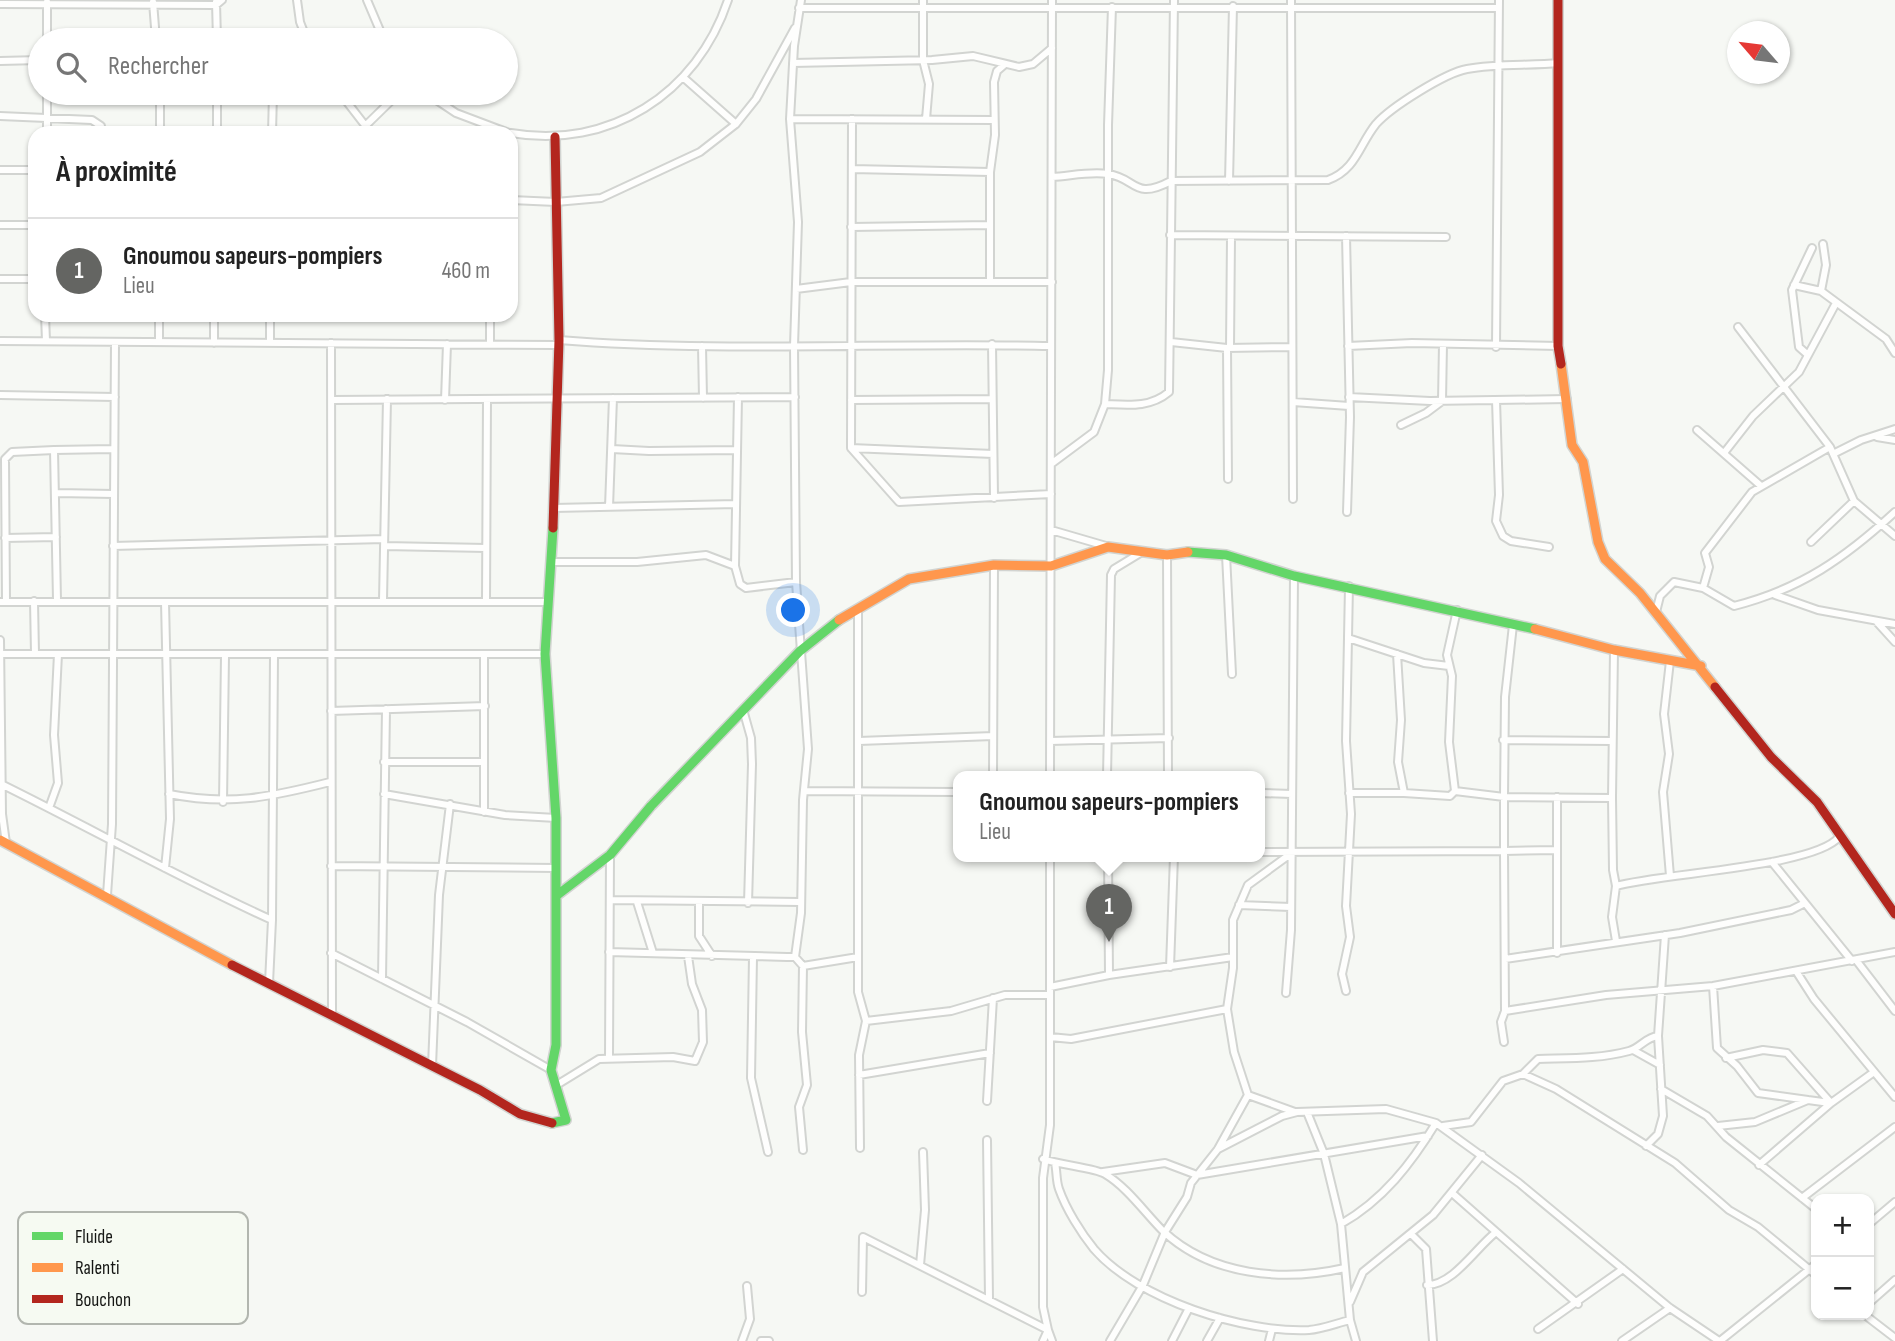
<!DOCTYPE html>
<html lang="fr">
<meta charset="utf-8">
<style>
:root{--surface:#fff;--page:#f6f6f6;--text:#222;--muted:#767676;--line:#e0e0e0;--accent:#646562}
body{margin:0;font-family:"Sofia Sans Condensed",sans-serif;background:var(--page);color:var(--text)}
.controls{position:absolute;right:21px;bottom:21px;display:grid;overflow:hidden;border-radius:14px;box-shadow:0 2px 5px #0004}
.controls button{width:63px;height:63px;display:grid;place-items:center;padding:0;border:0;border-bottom:2px solid var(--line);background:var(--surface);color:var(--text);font:35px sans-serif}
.compass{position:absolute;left:1727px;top:21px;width:63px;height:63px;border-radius:50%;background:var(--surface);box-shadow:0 2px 5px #0004;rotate:298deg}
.you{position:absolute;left:794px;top:611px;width:24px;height:24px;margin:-18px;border:5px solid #fff;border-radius:50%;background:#1a73e8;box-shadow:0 0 0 10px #1a73e833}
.badge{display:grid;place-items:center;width:46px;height:46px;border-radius:50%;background:var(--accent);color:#fff;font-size:23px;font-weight:700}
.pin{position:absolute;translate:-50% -58px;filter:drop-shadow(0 2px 4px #0008)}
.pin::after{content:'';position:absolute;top:37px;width:24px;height:21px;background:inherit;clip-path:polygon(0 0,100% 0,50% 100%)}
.popup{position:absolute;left:953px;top:771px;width:312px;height:91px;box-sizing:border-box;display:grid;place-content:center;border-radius:14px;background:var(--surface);filter:drop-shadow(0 2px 5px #0005);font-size:23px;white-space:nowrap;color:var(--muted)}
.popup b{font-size:26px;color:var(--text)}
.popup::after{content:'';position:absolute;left:50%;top:100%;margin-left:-14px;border:14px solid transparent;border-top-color:var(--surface)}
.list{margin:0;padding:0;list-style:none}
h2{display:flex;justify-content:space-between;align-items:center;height:91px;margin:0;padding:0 28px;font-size:30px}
h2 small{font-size:23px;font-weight:400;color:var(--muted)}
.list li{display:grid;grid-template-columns:46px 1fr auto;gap:21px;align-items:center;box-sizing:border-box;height:105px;padding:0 28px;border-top:2px solid var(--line)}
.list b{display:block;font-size:26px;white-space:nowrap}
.list p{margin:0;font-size:23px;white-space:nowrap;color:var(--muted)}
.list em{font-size:23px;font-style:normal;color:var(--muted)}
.icon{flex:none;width:38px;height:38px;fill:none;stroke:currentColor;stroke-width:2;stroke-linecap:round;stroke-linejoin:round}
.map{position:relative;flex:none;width:1895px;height:1341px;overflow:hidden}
.search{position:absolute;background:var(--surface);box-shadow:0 2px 5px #0004;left:28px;top:28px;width:490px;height:77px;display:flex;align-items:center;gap:18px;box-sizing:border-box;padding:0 24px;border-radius:38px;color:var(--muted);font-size:26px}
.panel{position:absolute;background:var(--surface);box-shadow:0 2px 5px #0004;left:28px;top:126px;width:490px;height:196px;border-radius:21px}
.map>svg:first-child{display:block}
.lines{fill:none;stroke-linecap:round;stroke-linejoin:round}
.street-casing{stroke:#d2d4d1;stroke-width:10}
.fast-casing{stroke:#d2d4d1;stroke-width:12}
.slow-casing{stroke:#d2d4d1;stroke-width:12}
.jam-casing{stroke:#d2d4d1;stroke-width:12}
.street{stroke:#fefefd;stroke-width:6}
.fast{stroke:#63d668;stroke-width:9}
.slow{stroke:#ff974d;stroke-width:9}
.jam{stroke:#b3261e;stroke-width:9}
.key{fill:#f6faf2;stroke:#b2b6af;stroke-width:2}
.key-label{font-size:19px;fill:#151614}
</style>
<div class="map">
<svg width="1895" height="1341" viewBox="0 0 1895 1341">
<rect width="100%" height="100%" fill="#f6f8f4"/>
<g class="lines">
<defs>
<path id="street" d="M297 0 300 22 307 40
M367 0 384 40
M923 0V60L929 84 926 119
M1291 0 1293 499
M153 2 156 40
M216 2 217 40
M0 4 216 5 222 0
M799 8H1499
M47 40V2
M0 61 40 60
M793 63 932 60 973 56 1019 67 1033 64 1052 48
M684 78 736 124
M340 93 371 133
M426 93 456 113 509 133
M0 116 92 120 101 126V133
M790 119 994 120
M852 119 851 448 899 502 1051 494
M47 133V93
M160 133V93
M217 133V93
M272 133 273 93
M358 133 399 93
M511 133C609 150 697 94 728 0
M852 169 990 172
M0 170H35
M1052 177C1070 176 1091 171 1108 174 1137 178 1133 201 1171 181L1328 180C1356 170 1359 145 1376 124 1391 107 1445 73 1467 69 1497 63 1529 66 1559 63
M1229 181 1233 6
M511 200 556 202 601 198 700 152 736 124 756 99 795 28
M0 225H35
M851 227 990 225
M1170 235 1446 237
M1346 236 1350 417 1347 512
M0 279H35
M990 281V172L995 135 994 82 997 71 1004 65
M1794 285 1821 291 1886 339 1895 353
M796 289 851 282H1052
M1821 291 1826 265 1823 244
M45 315 46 341
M490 315V344
M1738 327 1830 447
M559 340C723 353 887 342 1051 346
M0 341 558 345
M159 342V315
M1171 342 1227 348 1292 347
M214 343V315
M270 343V315
M331 343 332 1015
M992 344 994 498
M702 346 703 398
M1348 346 1412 343 1558 346
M1496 347 1499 0
M1227 348 1228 479
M1230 348 1231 237
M1808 355 1799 347 1792 290 1812 248
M0 395 115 397
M1349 397 1430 401 1567 399
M332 400 795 397
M445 400 447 344
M851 400 992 399
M1496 400 1499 495 1496 521 1503 536 1511 541 1549 547
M1293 402 1349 406
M1105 404 1108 370V125L1112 7
M1401 425 1426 413 1442 401 1443 344
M1697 430 1761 486
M1877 437 1895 440
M851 448 993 454
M612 449 649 451 737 450
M1724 453 1753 416 1799 372 1836 303
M1833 454 1861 440 1895 429
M1051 464 1094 432 1105 404C1128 405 1150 408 1169 392L1174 0
M57 493 114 494
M609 507 613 398
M554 508 736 504
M1051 530 1106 546
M5 538 56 537
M1811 542 1854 501
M113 546 384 539
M384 546 486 548
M1167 555 1168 776
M1226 555 1232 674
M552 562H637L706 555 735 566 740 584 746 588 796 582
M735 566 738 397
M1703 588 1709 567 1705 553 1752 492 1830 447 1854 501 1895 536
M1775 595 1818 610 1895 624
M57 600 54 450 113 449
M383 600 387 399
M34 601 35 654
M0 602H547
M6 602 5 459 12 452 54 450
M165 602 170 819 165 868
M486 602 487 399
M858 609V992L866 1021 859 1055 860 1148
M1656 612 1660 596 1674 582 1703 588 1734 606C1801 589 1845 558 1895 512
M1876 621 1895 642
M1348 638 1424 663 1449 666
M0 640 2 814 6 843
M0 654H545
M1397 654 1401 720 1398 762 1404 793 1450 796 1455 791 1504 797 1505 697 1513 625
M1670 661 1664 714 1669 754 1663 792 1670 876
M331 711 485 706
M744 713 751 738 752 764 748 903
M1503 740 1612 741
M859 741 993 736
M1050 741 1169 738
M384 762H484
M993 776 994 565
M1050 776 1052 0
M1107 776 1111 575 1114 569 1142 552
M3 785C94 830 181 879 272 920
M804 791 958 792
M1455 791 1449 742 1452 676 1447 655 1457 610
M1260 793 1292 794
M1349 793H1404
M169 794C229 806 271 797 330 782
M384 794 505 815 556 818
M1557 797V953
M1612 798 1613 870 1616 886 1612 917 1616 941
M223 802 225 655
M49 808 58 783 54 735 58 654
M484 812V655
M1260 852 1504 851V797L1612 798 1614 650
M1108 856 1109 975
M1772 862 1852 961
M331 866 556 868
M1616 886C1661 873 1815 867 1839 837
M107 895 112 824 115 342
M610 900 800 902
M637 902 653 953
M699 903V936L712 956
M1239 905 1291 907
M609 952 787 957H795L803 966 858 957
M331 953 467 1022 551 1070
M753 957 751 1078 768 1152
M795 957 801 913 803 800 808 749 796 582 794 346 798 222 790 119 794 46 801 0
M1505 959 1680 933 1791 910 1805 903
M1856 960 1895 1011
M803 966 802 1032 807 1085 799 1107 803 1150
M1170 967 1174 856
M1796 971 1814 999 1895 1097
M382 979 386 709
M269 983 272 920 274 655
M1713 986 1717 1048 1737 1066 1758 1093 1808 1100
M1050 987 1109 975 1233 957
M1346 991 1342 974 1350 937 1346 906 1351 814 1346 741 1349 586
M1286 993 1291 930 1294 576
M1505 1011 1606 995 1713 986 1895 952
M866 1021 951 1011 1005 995H1050
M1050 1037 1071 1039 1227 1009
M1504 1042 1501 1022 1505 1011 1504 851 1557 850
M1633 1050 1660 1065
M609 1058 610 855
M1726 1058 1763 1050 1787 1053 1831 1103
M432 1066 439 895 450 804
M1523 1074 1556 1089 1675 1163 1729 1210 1758 1227 1816 1275
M859 1075 990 1053
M555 1086 599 1059 673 1057 695 1061 703 1042 702 1010 692 984 688 956
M1661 1089 1707 1116 1726 1137 1816 1209
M1248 1095 1295 1112
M987 1101 993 998
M1307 1112 1324 1154 1341 1224
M1443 1126 1471 1122 1503 1081 1523 1074 1538 1059C1569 1058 1599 1059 1629 1051 1640 1048 1646 1037 1658 1036
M1718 1126 1755 1122 1808 1100 1830 1103
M987 1140 989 1299
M1646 1146 1658 1134 1663 1116 1658 1036 1665 935
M1218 1149 1282 1116 1297 1112 1386 1109 1436 1123 1519 1183 1670 1308 1719 1341
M1043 1159C1060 1165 1095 1168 1105 1174 1127 1187 1145 1213 1163 1231 1211 1276 1283 1282 1345 1268
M1055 1163C1057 1172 1056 1181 1059 1189 1066 1209 1081 1233 1094 1249 1138 1300 1244 1333 1309 1330 1323 1329 1337 1323 1350 1320
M1759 1165 1831 1103 1874 1072
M1103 1172 1165 1163 1197 1175 1428 1136
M1452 1193 1578 1304
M1802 1198 1895 1127
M1869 1224 1895 1202
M1411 1234 1426 1249 1433 1341
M920 1265 925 1210 923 1152
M1427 1285C1453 1285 1475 1249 1495 1233
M862 1292 863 1237 1048 1330 1052 1341
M1350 1302 1363 1272 1433 1215 1482 1155
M1869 1303 1895 1280
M1865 1315 1895 1338
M1538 1329 1623 1269
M742 1341 750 1319 747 1286
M761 1341H769
M1043 1341 1048 1330 1043 1307V1178L1050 1125V856
M1110 1341 1143 1285 1165 1232 1187 1197 1191 1183 1218 1149 1248 1095 1234 1052 1227 1009 1233 968V920L1248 885 1289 855
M1172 1341 1189 1308
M1207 1341 1220 1318
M1269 1341 1272 1329
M1356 1341 1350 1320 1341 1224C1383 1200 1411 1164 1436 1123
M1622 1341 1670 1308
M1720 1341 1816 1264"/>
<path id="fast" d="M1188 552 1226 555 1294 576 1535 629
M556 896 610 855 651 806 800 651 839 620
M552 1123 566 1120 551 1070 556 1045V818L545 654 553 528"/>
<path id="slow" d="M1561 364 1572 445 1583 462 1598 542 1605 559 1640 593 1715 687
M839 620 909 579 994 565 1051 566 1108 547 1167 555 1188 552
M1535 629 1614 650 1701 666
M0 840 232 965"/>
<path id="jam" d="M1558 0V346L1561 364
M553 528 559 340 555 137
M1715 687 1771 757 1817 802 1895 914
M232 965 480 1090 520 1114 552 1123"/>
</defs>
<use href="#street" class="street-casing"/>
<use href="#fast" class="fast-casing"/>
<use href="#slow" class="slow-casing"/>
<use href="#jam" class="jam-casing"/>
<use href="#street" class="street"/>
<use href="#fast" class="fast"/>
<use href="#slow" class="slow"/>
<use href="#jam" class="jam"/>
</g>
<rect x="18" y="1212" width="230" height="112" rx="10" class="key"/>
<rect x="32" y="1232" width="31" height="8" fill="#63d668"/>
<rect x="32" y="1263" width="31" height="9" fill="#ff974d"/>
<rect x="32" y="1295" width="31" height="8" fill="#b3261e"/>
<g class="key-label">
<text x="75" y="1243">Fluide</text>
<text x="75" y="1274">Ralenti</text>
<text x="75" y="1306">Bouchon</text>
</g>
</svg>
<div class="controls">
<button>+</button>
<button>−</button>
</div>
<svg class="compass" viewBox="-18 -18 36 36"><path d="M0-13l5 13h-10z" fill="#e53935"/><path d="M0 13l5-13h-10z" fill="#767676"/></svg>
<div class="you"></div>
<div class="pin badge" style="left:1109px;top:942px">1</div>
<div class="popup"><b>Gnoumou sapeurs-pompiers</b>Lieu</div>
<div class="search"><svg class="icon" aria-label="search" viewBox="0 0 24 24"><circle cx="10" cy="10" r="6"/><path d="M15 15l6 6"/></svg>Rechercher</div>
<section class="panel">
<h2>À proximité<small></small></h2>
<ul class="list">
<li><span class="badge">1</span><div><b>Gnoumou sapeurs-pompiers</b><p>Lieu</p></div><em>460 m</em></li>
</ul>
</section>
</div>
